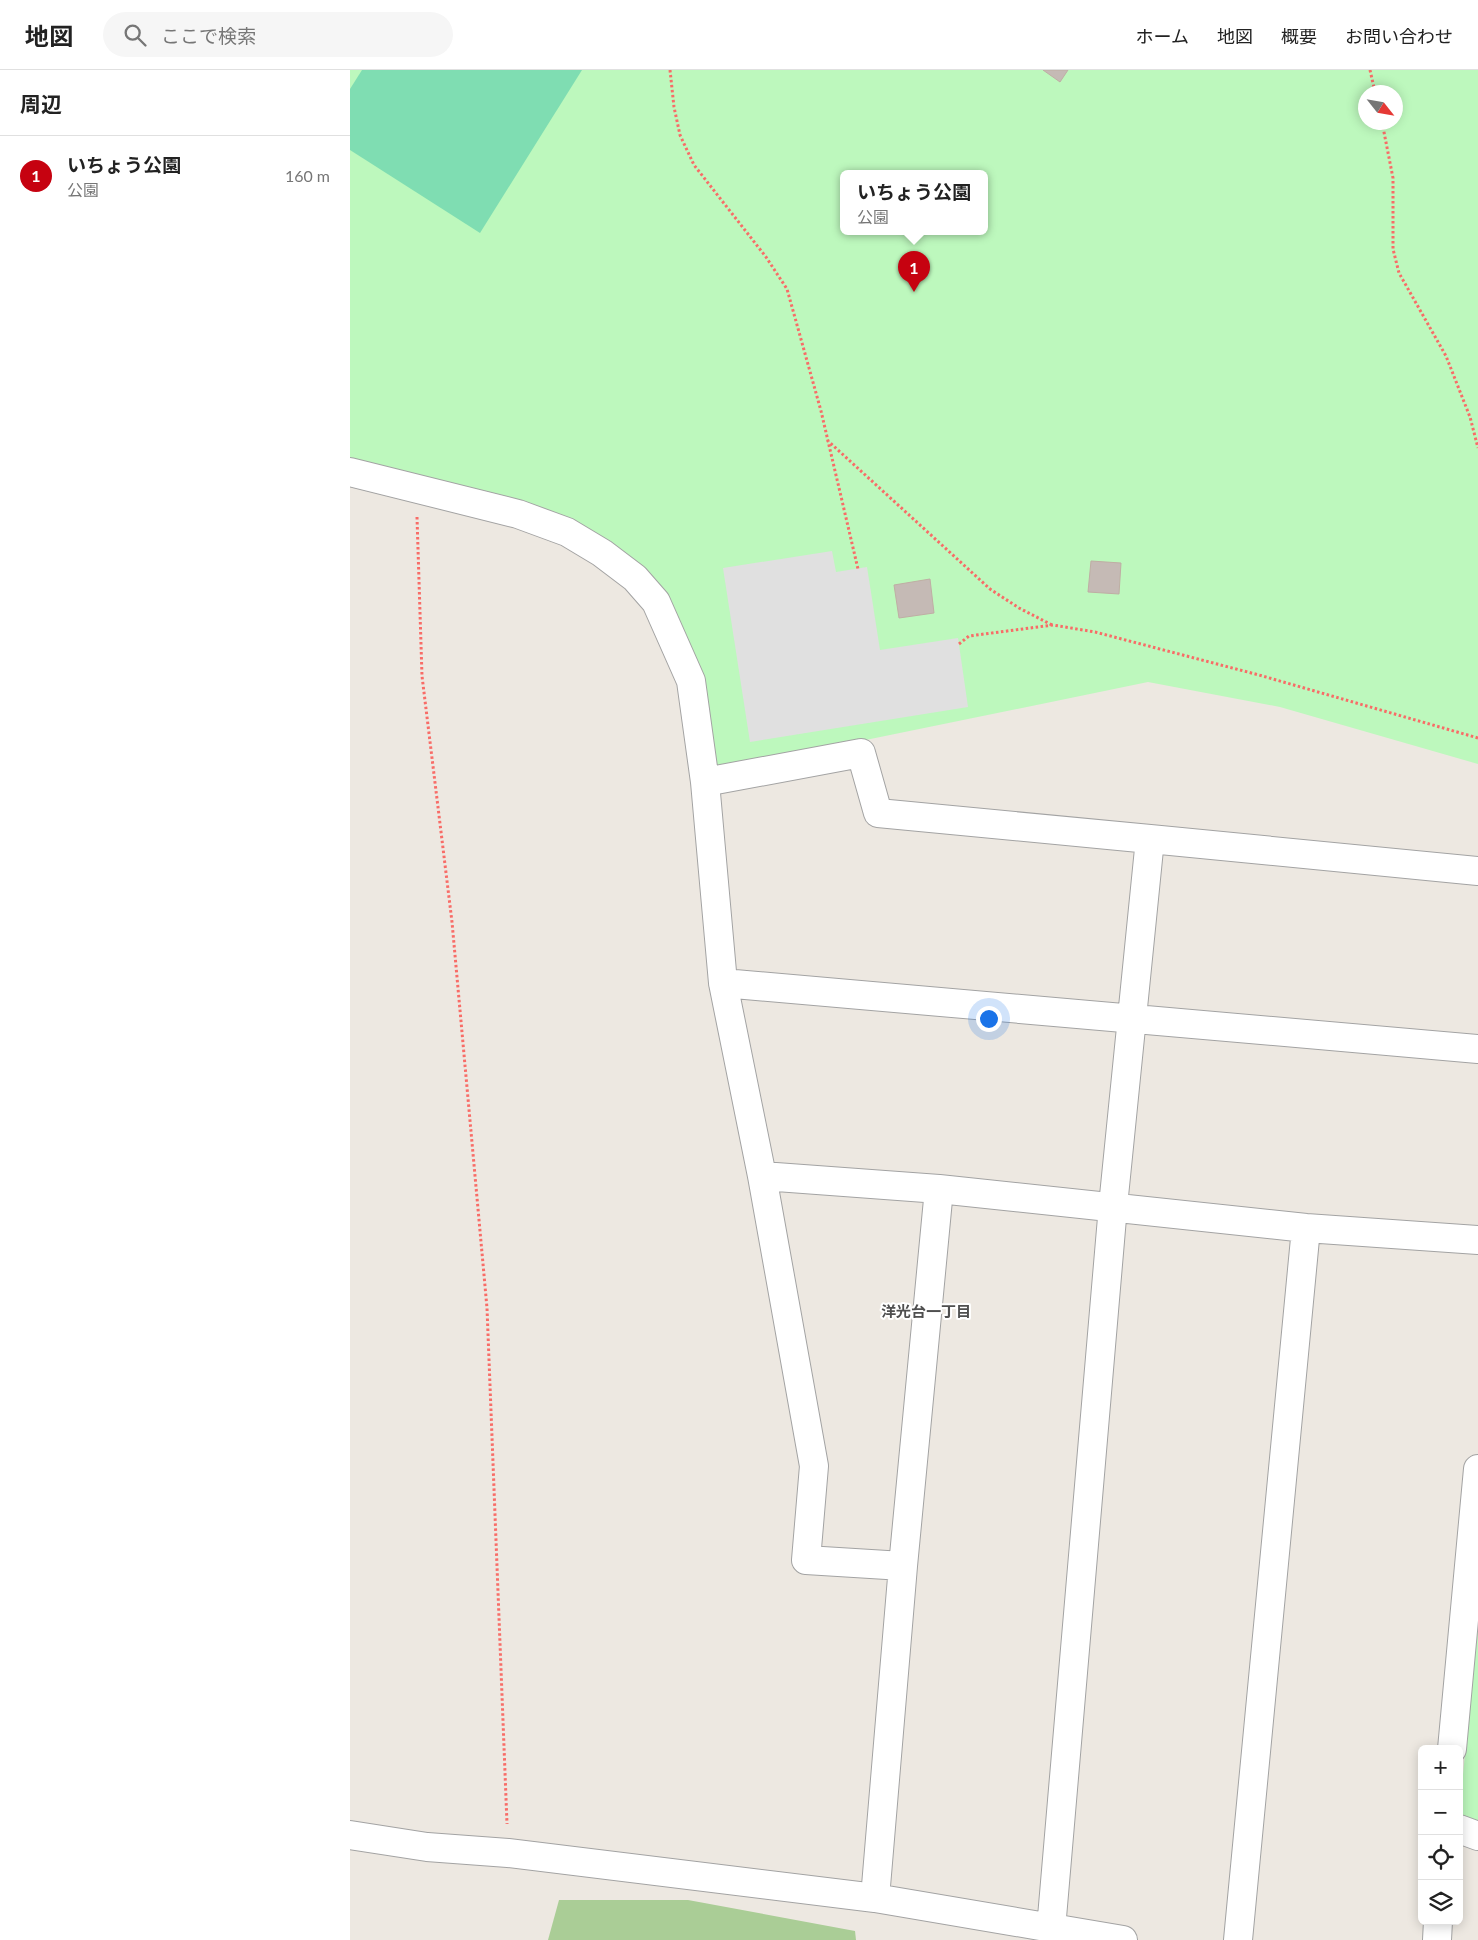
<!DOCTYPE html>
<html lang="ja">
<meta charset="utf-8">
<style>
:root{--surface:#fff;--page:#f6f6f6;--text:#222;--muted:#767676;--line:#e0e0e0;--accent:#c60210}
body{margin:0;font-family:Lato,"Noto Sans JP",sans-serif;background:var(--page);color:var(--text)}
.controls{position:absolute;right:15px;bottom:15px;display:grid;overflow:hidden;border-radius:8px;box-shadow:0 2px 12px #0003}
.controls button{width:45px;height:45px;display:grid;place-items:center;padding:0;border:0;border-bottom:1px solid var(--line);background:var(--surface);color:var(--text);font:25px sans-serif}
.compass{position:absolute;left:1008px;top:15px;width:45px;height:45px;border-radius:50%;background:var(--surface);box-shadow:0 2px 12px #0003;rotate:121deg}
.you{position:absolute;left:638px;top:948px;width:18px;height:18px;margin:-12px;border:4px solid #fff;border-radius:50%;background:#1a73e8;box-shadow:0 0 0 8px #1a73e833}
.badge{display:grid;place-items:center;width:32px;height:32px;border-radius:50%;background:var(--accent);color:#fff;font-size:16px;font-weight:700}
.pin{position:absolute;translate:-50% -41px;filter:drop-shadow(0 1px 2px #0008)}
.pin::after{content:'';position:absolute;top:26px;width:18px;height:15px;background:inherit;clip-path:polygon(0 0,100% 0,50% 100%)}
.popup{position:absolute;left:490px;top:100px;width:148px;height:65px;box-sizing:border-box;display:grid;place-content:center;border-radius:8px;background:var(--surface);filter:drop-shadow(0 1px 4px #0005);font-size:16px;white-space:nowrap;color:var(--muted)}
.popup b{font-size:19px;color:var(--text)}
.popup::after{content:'';position:absolute;left:50%;top:100%;margin-left:-10px;border:10px solid transparent;border-top-color:var(--surface)}
.list{margin:0;padding:0;list-style:none}
h2{display:flex;justify-content:space-between;align-items:center;height:65px;margin:0;padding:0 20px;font-size:21px}
h2 small{font-size:16px;font-weight:400;color:var(--muted)}
.list li{display:grid;grid-template-columns:32px 1fr auto;gap:15px;align-items:center;box-sizing:border-box;height:80px;padding:0 20px;border-top:1px solid var(--line)}
.list b{display:block;font-size:19px;white-space:nowrap}
.list p{margin:0;font-size:16px;white-space:nowrap;color:var(--muted)}
.list em{font-size:16px;font-style:normal;color:var(--muted)}
.icon{flex:none;width:28px;height:28px;fill:none;stroke:currentColor;stroke-width:2;stroke-linecap:round;stroke-linejoin:round}
.map{position:relative;flex:none;width:1128px;height:1870px;overflow:hidden}
header{display:flex;align-items:center;gap:30px;box-sizing:border-box;height:70px;padding:0 25px;background:var(--surface);border-bottom:1px solid var(--line)}
header strong{font-size:24px}
nav{display:flex;gap:28px;margin-inline-start:auto;font-size:18px}
.search{width:350px;height:45px;background:var(--page);display:flex;align-items:center;gap:12px;box-sizing:border-box;padding:0 18px;border-radius:28px;color:var(--muted);font-size:19px}
main{display:flex}
aside{flex:1;background:var(--surface)}
.map>svg:first-child{display:block}
.forest{fill:#aacd96}
.park{fill:#bdf8bd;fill-rule:evenodd}
.pitch{fill:#7fddb2}
.parking{fill:#e0e0e0}
.building{fill:#c5bab5;stroke:#bfaea4}
.lines{fill:none;stroke-linecap:round;stroke-linejoin:round}
.minor-casing{stroke:#a3a3a3;stroke-width:30}
.path{stroke:#f86c67;stroke-width:3;stroke-dasharray:2.5 2.5;stroke-linecap:butt}
.minor{stroke:#fff;stroke-width:28}
.labels{text-anchor:middle;dominant-baseline:central;stroke-width:4;stroke-linejoin:round;paint-order:stroke}
.neighbourhood-label{font-size:15px;font-weight:bold;fill:#4f4f4f;stroke:#fff}
</style>
<header>
<strong>地図</strong>
<div class="search"><svg class="icon" aria-label="search" viewBox="0 0 24 24"><circle cx="10" cy="10" r="6"/><path d="M15 15l6 6"/></svg>ここで検索</div>
<nav><a>ホーム</a><a>地図</a><a>概要</a><a>お問い合わせ</a></nav>
</header>
<main>
<aside>
<h2>周辺<small></small></h2>
<ul class="list">
<li><span class="badge">1</span><div><b>いちょう公園</b><p>公園</p></div><em>160 m</em></li>
</ul>
</aside>
<div class="map">
<svg width="1128" height="1870" viewBox="0 0 1128 1870">
<rect width="100%" height="100%" fill="#ede8e1"/>
<path class="forest" d="M209 1830H338L505 1861 506 1870H198Z"/>
<path class="park" d="M0 0H1128V694L930 637 798 612 370 700 360 691 347 597 313 518 282 490 0 391ZM1016 22H1046V52H1016ZM494 103H634V161H494Z
M1128 1553V1756L1114 1747 1110 1735Z"/>
<path class="pitch" d="M12 0H232L130 163 0 80V19Z"/>
<path class="parking" d="M482 481 486 502 517 497 530 580 608 568 618 637 400 672 373 498Z"/>
<path class="building" d="M693 0H718L710 12Z
M741 491 771 493 769 524 738 522Z
M580 509 584 543 549 548 544 515Z"/>
<g class="lines">
<defs>
<path id="minor" d="M0 402 168 444 217 462 252 483 285 508 306 532 341 611 355 712 373 913 412 1106 464 1396 456 1490 553 1496 525 1828
M355 712 511 683 528 743 800 769
M373 913 1128 979
M412 1106 589 1119 956 1158 1128 1170
M553 1496 589 1119
M1102 1679 1128 1399
M1109 1759 1128 1766
M0 1765 77 1777 158 1783 525 1828 773 1870
M701 1859 763 1136 800 769 1128 801
M888 1870 956 1158
M1087 1870 1088 1851"/>
</defs>
<use href="#minor" class="minor-casing"/>
<path class="path" d="M320 0 324 37 330 65 344 95 416 187 437 219 471 341 508 499
M1020 0 1025 22
M1032 52 1043 108V179L1049 203 1096 286 1120 347 1128 378
M477 370 640 519 669 538 702 555
M67 447 72 606 102 852 137 1238 157 1754
M609 574 619 566 703 555 745 562 909 605 1128 668"/>
<use href="#minor" class="minor"/>
</g>
<g class="labels">
<g class="neighbourhood-label">
<text x="576" y="1241">洋光台一丁目</text>
</g>
</g>
</svg>
<div class="controls">
<button>+</button>
<button>−</button>
<button><svg class="icon" aria-label="locate" viewBox="0 0 24 24"><circle cx="12" cy="12" r="6"/><path d="M12 2v4M12 18v4M2 12h4M18 12h4"/></svg></button>
<button><svg class="icon" aria-label="layers" viewBox="0 0 24 24"><path d="M12 4l9 5-9 5-9-5zM3 14l9 5 9-5"/></svg></button>
</div>
<svg class="compass" viewBox="-18 -18 36 36"><path d="M0-13l5 13h-10z" fill="#e53935"/><path d="M0 13l5-13h-10z" fill="#767676"/></svg>
<div class="you"></div>
<div class="pin badge" style="left:564px;top:222px">1</div>
<div class="popup"><b>いちょう公園</b>公園</div>
</div>
</main>
